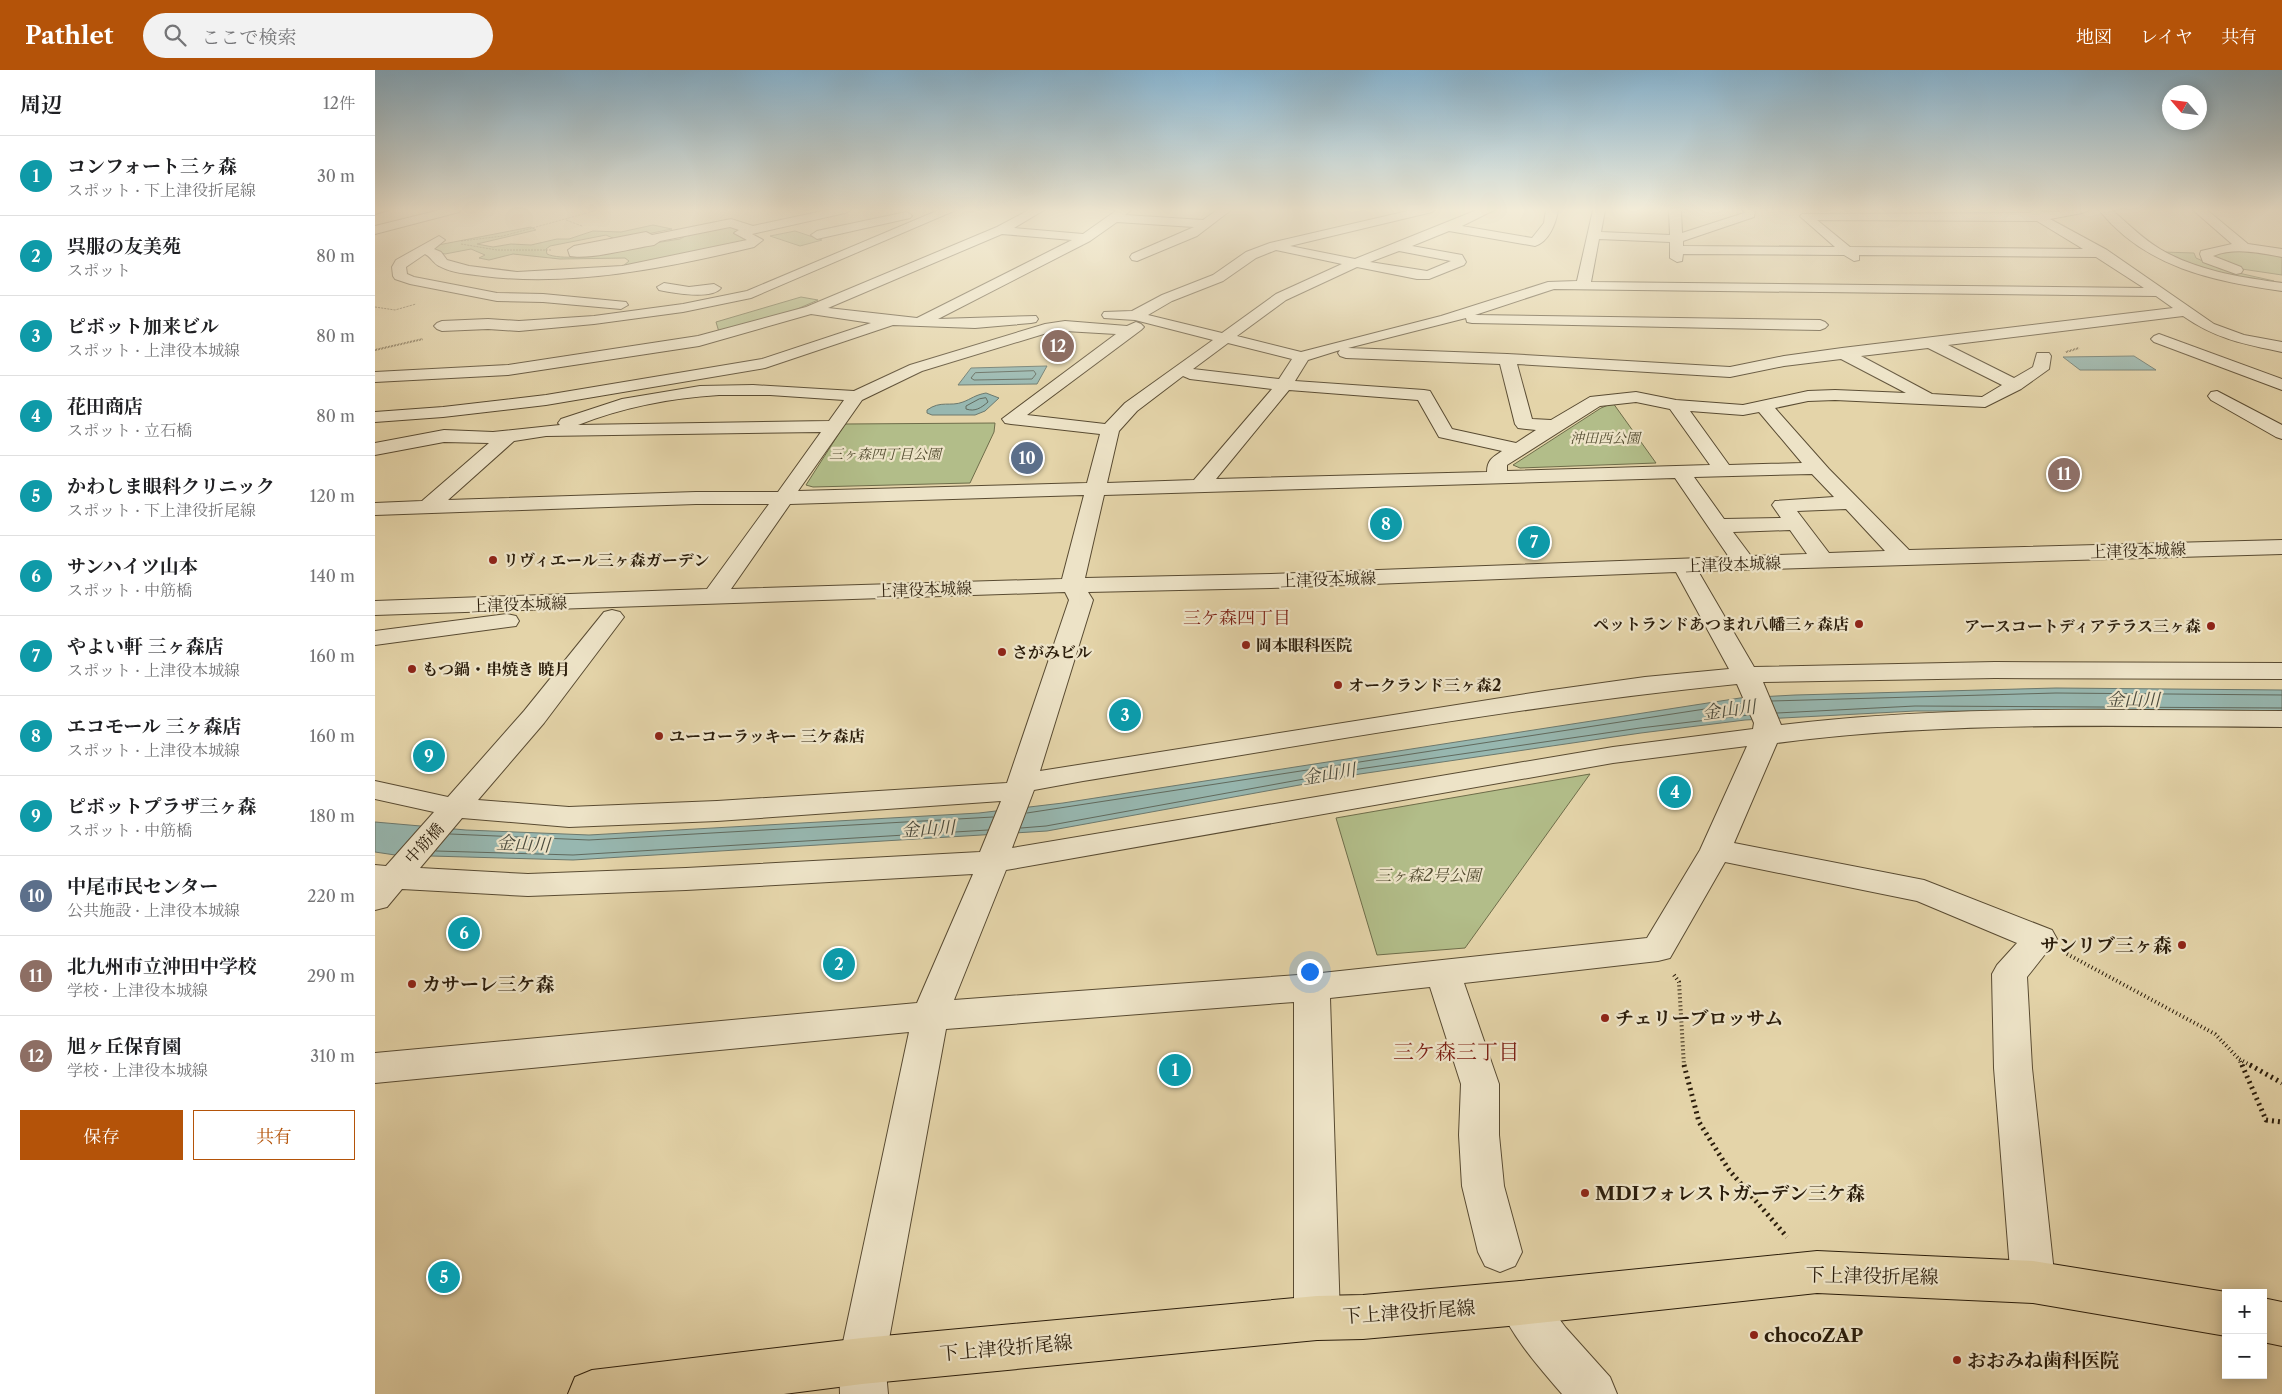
<!DOCTYPE html>
<html lang="ja">
<meta charset="utf-8">
<style>
:root{--surface:#fff;--page:#f2f2f2;--text:#202124;--muted:#757577;--line:#e0e0e0;--accent:#b45309}
body{margin:0;font-family:"Libre Caslon Text","Noto Serif JP",serif;background:var(--page);color:var(--text)}
.controls{position:absolute;right:15px;bottom:15px;display:grid;overflow:hidden;border-radius:0px;box-shadow:0 2px 12px #0003}
.controls button{width:45px;height:45px;display:grid;place-items:center;padding:0;border:0;border-bottom:1px solid var(--line);background:var(--surface);color:var(--text);font:25px sans-serif}
.compass{position:absolute;left:1787px;top:15px;width:45px;height:45px;border-radius:50%;background:var(--surface);box-shadow:0 2px 12px #0003;rotate:298deg}
.you{position:absolute;left:934px;top:901px;width:18px;height:18px;margin:-12px;border:4px solid #fff;border-radius:50%;background:#1a73e8;box-shadow:0 0 0 8px #1a73e833}
.badge{display:grid;place-items:center;width:32px;height:32px;border-radius:50%;background:var(--accent);color:#fff;font-size:16px;font-weight:700}
.pin{position:absolute;translate:-50% -50%;border:2px solid #fff;box-shadow:0 1px 5px #0006}
.list{margin:0;padding:0;list-style:none}
h2{display:flex;justify-content:space-between;align-items:center;height:65px;margin:0;padding:0 20px;font-size:21px}
h2 small{font-size:16px;font-weight:400;color:var(--muted)}
.list li{display:grid;grid-template-columns:32px 1fr auto;gap:15px;align-items:center;box-sizing:border-box;height:80px;padding:0 20px;border-top:1px solid var(--line)}
.list b{display:block;font-size:19px;white-space:nowrap}
.list p{margin:0;font-size:16px;white-space:nowrap;color:var(--muted)}
.list em{font-size:16px;font-style:normal;color:var(--muted)}
.actions{display:flex;gap:10px;padding:15px 20px}
.actions a{flex:1;padding:11px 0;border:1px solid var(--accent);border-radius:0px;text-align:center;font-size:18px;color:var(--accent)}
.actions .main{background:var(--accent);color:#fff}
.icon{flex:none;width:28px;height:28px;fill:none;stroke:currentColor;stroke-width:2;stroke-linecap:round;stroke-linejoin:round}
.map{position:relative;flex:none;width:1907px;height:1324px;overflow:hidden}
header{display:flex;align-items:center;gap:30px;box-sizing:border-box;height:70px;padding:0 25px;background:var(--accent);color:#fff}
header strong{font-size:24px}
nav{display:flex;gap:28px;margin-inline-start:auto;font-size:18px}
.search{width:350px;height:45px;background:var(--page);display:flex;align-items:center;gap:12px;box-sizing:border-box;padding:0 18px;border-radius:28px;color:var(--muted);font-size:19px}
main{display:flex}
aside{flex:1;background:var(--surface)}
.map>svg:first-child{display:block}
.green{fill:#b2bd89;stroke:#6e6d4a}
.water{fill:#97b7b0;stroke:#6c796e}
.lines{fill:none;stroke-linecap:round;stroke-linejoin:round}
.shore{stroke:#616a5e;stroke-width:1}
.minor-casing{stroke:#594b32;stroke-width:2}
.major-casing{stroke:#2b1d0b;stroke-width:2}
.path-far3{stroke:#2b1d0b;stroke-width:1;stroke-dasharray:0.5 1;stroke-linecap:butt}
.path-far2{stroke:#2b1d0b;stroke-width:2;stroke-dasharray:0.5 1;stroke-linecap:butt}
.path-far1{stroke:#2b1d0b;stroke-width:4;stroke-dasharray:1 3;stroke-linecap:butt}
.path{stroke:#2b1d0b;stroke-width:5;stroke-dasharray:2 4;stroke-linecap:butt}
.minor{fill:#ede3c7;fill-rule:evenodd}
.major{fill:#e4d4a9;fill-rule:evenodd}
.poi-dot{fill:#8f2418;stroke:#ede3c7;stroke-width:2}
.labels{text-anchor:middle;dominant-baseline:central;stroke-width:4.5;stroke-linejoin:round;paint-order:stroke}
.far-park-label{font-size:14px;font-style:italic;fill:#544d31;stroke:#ede3c7}
.street-label{font-size:16px;fill:#2b1d0b;stroke:#ede3c7}
.poi-label{font-size:16px;font-weight:bold;fill:#2b1d0b;stroke:#ede3c7;text-anchor:start}
.park-label{font-size:16px;font-style:italic;fill:#544d31;stroke:#ede3c7}
.neighbourhood-label{font-size:18px;fill:#7a1f14;stroke:#ede3c7}
.water-label{font-size:18px;font-style:italic;fill:#4b4b3d;stroke:#ede3c7}
.near-poi-label{font-size:19px;font-weight:bold;fill:#2b1d0b;stroke:#ede3c7;text-anchor:start}
.near-street-label{font-size:19px;fill:#2b1d0b;stroke:#ede3c7}
.near-neighbourhood-label{font-size:21px;fill:#7a1f14;stroke:#ede3c7}
</style>
<header>
<strong>Pathlet</strong>
<div class="search"><svg class="icon" aria-label="search" viewBox="0 0 24 24"><circle cx="10" cy="10" r="6"/><path d="M15 15l6 6"/></svg>ここで検索</div>
<nav><a>地図</a><a>レイヤ</a><a>共有</a></nav>
</header>
<main>
<aside>
<h2>周辺<small>12件</small></h2>
<ul class="list">
<li><span class="badge" style="background:#0f9aa8">1</span><div><b>コンフォート三ヶ森</b><p>スポット · 下上津役折尾線</p></div><em>30 m</em></li>
<li><span class="badge" style="background:#0f9aa8">2</span><div><b>呉服の友美苑</b><p>スポット</p></div><em>80 m</em></li>
<li><span class="badge" style="background:#0f9aa8">3</span><div><b>ピボット加来ビル</b><p>スポット · 上津役本城線</p></div><em>80 m</em></li>
<li><span class="badge" style="background:#0f9aa8">4</span><div><b>花田商店</b><p>スポット · 立石橋</p></div><em>80 m</em></li>
<li><span class="badge" style="background:#0f9aa8">5</span><div><b>かわしま眼科クリニック</b><p>スポット · 下上津役折尾線</p></div><em>120 m</em></li>
<li><span class="badge" style="background:#0f9aa8">6</span><div><b>サンハイツ山本</b><p>スポット · 中筋橋</p></div><em>140 m</em></li>
<li><span class="badge" style="background:#0f9aa8">7</span><div><b>やよい軒 三ヶ森店</b><p>スポット · 上津役本城線</p></div><em>160 m</em></li>
<li><span class="badge" style="background:#0f9aa8">8</span><div><b>エコモール 三ヶ森店</b><p>スポット · 上津役本城線</p></div><em>160 m</em></li>
<li><span class="badge" style="background:#0f9aa8">9</span><div><b>ピボットプラザ三ヶ森</b><p>スポット · 中筋橋</p></div><em>180 m</em></li>
<li><span class="badge" style="background:#5c6f8a">10</span><div><b>中尾市民センター</b><p>公共施設 · 上津役本城線</p></div><em>220 m</em></li>
<li><span class="badge" style="background:#8d6e63">11</span><div><b>北九州市立沖田中学校</b><p>学校 · 上津役本城線</p></div><em>290 m</em></li>
<li><span class="badge" style="background:#8d6e63">12</span><div><b>旭ヶ丘保育園</b><p>学校 · 上津役本城線</p></div><em>310 m</em></li>
</ul>
<div class="actions"><a class="main">保存</a><a>共有</a></div>
</aside>
<div class="map">
<svg width="1907" height="1324" viewBox="0 0 1907 1324">
<rect width="100%" height="100%" fill="#e4d4a9"/>
<filter id="stains"><feTurbulence type="fractalNoise" baseFrequency=".004" numOctaves="4"/><feColorMatrix values="0 0 0 0 .2 0 0 0 0 .09 0 0 0 0 .02 0 0 0 .5 -.17"/></filter>
<radialGradient id="worn" r=".72"><stop offset=".6" stop-color="#630" stop-opacity="0"/><stop offset="1" stop-color="#630" stop-opacity=".3"/></radialGradient>
<path class="green" d="M278 155 297 159 242 170 231 165 175 176 171 179 172 184C184 190 224 187 236 180L305 169 314 164 355 155 368 159 359 162 374 170 248 196 254 191 250 188 185 189 138 184 114 190 104 188 110 185 96 179 70 184 56 180 58 176 156 157 161 160 102 174 118 177 136 174 156 175 182 169H194L218 161 246 162Z
M420 161 447 170 425 176 395 166Z
M1863 180 1907 184V205L1860 198 1840 189 1839 185 1843 182Z
M1788 182 1819 183 1821 188 1846 199 1899 211 1896 213 1827 199Z
M426 227 443 230 420 240 344 262 341 252Z
M1238 333 1281 393 1145 398 1138 395 1226 338Z
M620 353 619 362 595 413 438 417 431 415 470 354Z
M1215 704 1090 878 1002 885 961 748Z"/>
<path class="water" d="M1759 286 1781 300H1705L1688 287Z
M672 296 662 314 583 315 596 298Z
M611 323 624 328 610 341 600 345H557L552 343V340C566 330 575 337 588 332 596 329 600 325 611 323Z
M1681 618 1907 620V642L1540 641 1370 650 1266 663 985 704 672 761 198 790 20 785 0 782V752L91 760 214 765 604 743 688 733 1365 628 1420 625Z"/>
<g class="lines">
<path class="shore" d="M659 301 661 304 657 309 599 310 596 308 600 303Z
M611 328 613 332C606 338 600 342 591 339V336L604 329Z
M1397 631 1681 623 1907 625
M1402 643 1540 636 1907 638
M652 743 1369 633
M646 758 671 756 984 699 1265 658 1374 645
M75 764 214 770 618 747
M61 781 198 785 613 760"/>
<defs>
<path id="minor" d="M65 140H86L84 142 0 164V156Z
M452 140H476L470 143 377 164 388 170 379 177C292 198 198 217 108 206 94 204 76 203 64 196 59 194 56 187 50 184L31 197 32 204 39 207 122 223 168 224 251 232 253 235 246 239 168 232 122 231 35 214 20 209 18 206 17 197 21 190 64 166 70 170 59 179 66 182 72 190 94 196 142 202 247 196 372 170 359 163 364 160 355 157 285 171 279 175C259 178 214 190 195 186L193 180 199 176 271 162 277 165 356 149 378 156Z
M564 140H581L376 228 308 242 219 254 144 261 113 259 67 261 62 259 59 256 62 253 67 251 113 249 144 251 219 246 308 234 372 221Z
M654 140H669L639 158 708 164 742 140H756L750 145 828 150 842 140H856L822 166 762 191 757 190 755 187 757 184 819 157 742 152 715 171 563 249 661 246 663 249 661 252 656 253 600 258 518 255 390 298 171 335 68 347 0 352V342L68 337 171 325 387 289 496 253 436 244 324 276 133 305 0 312V302L133 295 323 266 431 237 622 157ZM627 164 697 170 542 248 453 238Z
M1037 140H1059L1057 142 915 176 980 189 1102 140H1119L1087 156 1157 168 1169 153 1171 140H1183C1181 153 1174 172 1160 176L1074 161 1037 176 1087 185 1091 192 1089 195 1054 209H1042L982 197 911 230 862 266 926 282 1066 246 1173 212 1202 211 1218 140H1230L1226 162 1295 165 1294 140H1306L1307 163 1369 143 1368 140H1380L1379 147 1308 171V176L1460 177 1427 148 1425 146 1427 144 1654 143 1659 140C1675 144 1695 140 1713 140L1707 143 1675 149 1732 180 1839 254 1869 265 1907 272V282C1869 274 1841 269 1808 246L1573 275 1639 308 1658 297 1662 283H1674L1676 286 1674 299 1646 319 1610 337 1460 330 1433 331 1400 338 1454 399 1534 480 1907 470V484L1323 501 1379 597 1620 592 1907 593V609L1620 608 1388 612 1406 655C1572 635 1740 640 1907 641V657C1739 656 1569 651 1402 673L1359 773 1549 810 1677 860 1682 869 1652 907 1657 998 1680 1212 1674 1227 1658 1233 1642 1227 1636 1212 1619 998 1617 904 1622 895 1642 873 1542 831 1350 792 1295 888 1283 891 1089 913 1124 1014V1065L1129 1116 1147 1182 1140 1196 1125 1202 1110 1196 1103 1182 1087 1116 1084 1065 1086 1014 1055 917 955 928 965 1248 958 1264 942 1270 926 1264 919 1248V932L571 959 510 1291 513 1324H465L464 1291 534 962 0 1013V983L542 933 598 804 311 820 153 826 27 819 12 837 0 840V795L11 796 59 742 0 729V711L73 727 149 641 229 542 237 540 245 542 249 547 169 653 103 730 194 737 342 731 632 713 694 530 690 522 0 545V531L332 519 394 434H321L0 445V433L47 431 114 373 69 372 0 385V373L69 360 118 362 185 355 183 353 186 349 247 329 325 316 378 315 479 321 535 295 670 254 690 251 752 256 761 252 766 254 769 257 766 260 652 345 730 354 750 333 838 270 760 250 729 248 727 245 729 242 757 241 787 225 838 205 871 182 895 173ZM1442 150 1662 151 1708 179 1475 177ZM1224 169 1295 172V188L1302 192 1307 191 1308 184 1469 185 1479 191 1484 190V185L1721 187 1769 218 1216 212ZM901 180 967 194 901 224 847 263 773 245 797 231 848 211 881 188ZM1024 181 1076 191 1052 201 995 192ZM1179 219 1781 226 1798 238 1467 278 1409 286 1355 297 1132 284 973 278 1091 248 1092 252 1097 253 1445 260 1450 258 1453 255 1450 252 1445 250 1100 245ZM690 261 741 264 627 349 630 353 636 354 725 364 712 413 423 421 487 330 547 301 672 263ZM853 273 917 289 904 309 818 299ZM1553 278 1627 315 1607 327 1557 324 1486 286ZM965 280 963 283 965 286 971 288 1125 294 1140 354 1143 358 1161 360 1141 373 1077 359 1055 321 1049 320 920 311 933 290ZM1466 289 1531 323 1460 320 1433 321 1368 335 1301 330 1261 322 1215 327 1176 350 1157 349 1142 294 1355 307 1409 296ZM808 306 815 309 897 319 819 410 732 413 744 361 762 341ZM914 320 1043 330 1064 367 1127 381C1118 387 1112 390 1112 402L841 409ZM344 325H395L469 330 454 351 203 355C248 337 296 328 344 325ZM1261 332 1295 339 1335 395 1132 401V395L1225 336ZM1315 341 1368 345 1384 342 1427 393 1354 395ZM446 362 403 422H321L73 430 139 371 171 366ZM1437 404 1459 427 1400 431 1397 435 1406 448 1349 449 1319 407ZM1300 408 1354 487 896 504 710 508 729 425ZM709 425 687 509 356 519 415 434ZM1471 439 1510 481 1454 483 1422 441ZM1415 460 1432 484 1376 486 1358 462ZM1301 502 1354 599 1270 607 1170 621 665 701 718 530 713 522 896 518ZM1362 614 1379 653 1378 659 1238 677 637 778 659 720 708 711C926 676 1143 636 1362 614ZM1372 676 1325 780 1272 868 937 904 579 930 631 800 1238 693ZM626 731 605 782 311 798 153 804 45 798 87 748 194 757 342 751Z
M1724 140H1737C1753 154 1768 169 1785 179 1822 201 1865 207 1907 213V221C1838 211 1771 198 1724 140Z
M1818 140H1832L1873 174 1907 179V187C1885 183 1860 177 1838 186L1866 197 1868 200 1866 203 1861 204 1828 192 1825 184 1826 181 1857 174Z
M531 142 535 144 537 146 535 148 442 169 436 165 442 161Z
M289 213 314 217 339 214 346 218C337 230 298 223 284 220L282 217Z
M1784 264 1907 309V320L1779 272 1776 269 1779 266Z
M1842 321 1907 355V369L1901 367 1836 330 1833 326 1836 322Z
M132 544 141 546 144 551 141 556 0 575V561Z
M1145 1211 1161 1218 1191 1258 1235 1307 1242 1324H1187C1163 1296 1137 1267 1123 1233L1129 1218Z"/>
<path id="major" d="M0 140H13L0 144Z
M1442 1181 1658 1191 1851 1222V1266L1658 1233 1442 1223 1145 1255 988 1269 942 1270 487 1314 409 1324H193L200 1307 217 1300 487 1268 942 1226 988 1225 1145 1211Z
M1888 1228 1907 1232V1276L1888 1272Z"/>
</defs>
<use href="#minor" class="minor-casing"/>
<use href="#major" class="major-casing"/>
<path class="path-far3" d="M191 150 207 156
M86 171 128 166 223 140
M86 174 122 180H176
M0 237 20 240 41 234"/>
<path class="path-far2" d="M0 280 48 269
M1691 282 1704 278"/>
<path class="path-far1" d="M1692 884 1840 964 1864 989
M1299 905 1304 912 1309 996
M1867 996 1864 989 1877 996"/>
<path class="path" d="M1309 995 1324 1052 1354 1100 1412 1167
M1867 995 1891 1050 1907 1052
M1875 995 1907 1013"/>
<use href="#minor" class="minor"/>
<use href="#major" class="major"/>
</g>
<linearGradient id="sky" x2="0" y2="1"><stop stop-color="#87b5d2"/><stop offset="0.43" stop-color="#f3ecd8"/><stop offset="1" stop-color="#f3ecd8" stop-opacity="0"/></linearGradient>
<rect width="1907" height="326" fill="url(#sky)"/>
<g class="poi-dot">
<circle cx="118" cy="490" r="5"/>
<circle cx="1484" cy="554" r="5"/>
<circle cx="1836" cy="556" r="5"/>
<circle cx="871" cy="575" r="5"/>
<circle cx="627" cy="582" r="5"/>
<circle cx="37" cy="599" r="5"/>
<circle cx="963" cy="615" r="5"/>
<circle cx="284" cy="666" r="5"/>
<circle cx="1807" cy="875" r="5"/>
<circle cx="37" cy="914" r="5"/>
<circle cx="1230" cy="948" r="5"/>
<circle cx="1210" cy="1123" r="5"/>
<circle cx="1379" cy="1265" r="5"/>
<circle cx="1582" cy="1290" r="5"/>
</g>
<g class="labels">
<g class="far-park-label">
<text x="1230" y="368">沖田西公園</text>
<text x="510" y="384">三ヶ森四丁目公園</text>
</g>
<g class="street-label">
<text transform="translate(1763 480) rotate(-2)">上津役本城線</text>
<text transform="translate(1358 494) rotate(-2)">上津役本城線</text>
<text transform="translate(953 509) rotate(-2)">上津役本城線</text>
<text transform="translate(549 519) rotate(-2)">上津役本城線</text>
<text transform="translate(144 534) rotate(-2)">上津役本城線</text>
<text transform="translate(49 773) rotate(-47)">中筋橋</text>
</g>
<g class="poi-label">
<text x="128" y="490">リヴィエール三ヶ森ガーデン</text>
<text x="1474" y="554" text-anchor="end">ペットランドあつまれ八幡三ヶ森店</text>
<text x="1826" y="556" text-anchor="end">アースコートディアテラス三ヶ森</text>
<text x="881" y="575">岡本眼科医院</text>
<text x="637" y="582">さがみビル</text>
<text x="47" y="599">もつ鍋・串焼き 暁月</text>
<text x="973" y="615">オークランド三ヶ森2</text>
<text x="294" y="666">ユーコーラッキー 三ケ森店</text>
</g>
<g class="park-label">
<text x="1053" y="805">三ヶ森2号公園</text>
</g>
<g class="neighbourhood-label">
<text x="862" y="548">三ケ森四丁目</text>
</g>
<g class="water-label">
<text x="1758" y="630">金山川</text>
<text transform="translate(1354 640) rotate(-7)">金山川</text>
<text transform="translate(954 704) rotate(-9)">金山川</text>
<text transform="translate(553 759) rotate(-3)">金山川</text>
<text transform="translate(148 774) rotate(3)">金山川</text>
</g>
<g class="near-poi-label">
<text x="1797" y="875" text-anchor="end">サンリブ三ヶ森</text>
<text x="47" y="914">カサーレ三ケ森</text>
<text x="1240" y="948">チェリーブロッサム</text>
<text x="1220" y="1123">MDIフォレストガーデン三ケ森</text>
<text x="1389" y="1265">chocoZAP</text>
<text x="1592" y="1290">おおみね歯科医院</text>
</g>
<g class="near-street-label">
<text transform="translate(1497 1206) rotate(1)">下上津役折尾線</text>
<text transform="translate(1034 1242) rotate(-4)">下上津役折尾線</text>
<text transform="translate(631 1278) rotate(-5)">下上津役折尾線</text>
</g>
<g class="near-neighbourhood-label">
<text x="1081" y="981">三ケ森三丁目</text>
</g>
</g>
<rect width="100%" height="100%" filter="url(#stains)"/>
<rect width="100%" height="100%" fill="url(#worn)"/>
</svg>
<div class="controls">
<button>+</button>
<button>−</button>
</div>
<svg class="compass" viewBox="-18 -18 36 36"><path d="M0-13l5 13h-10z" fill="#e53935"/><path d="M0 13l5-13h-10z" fill="#757577"/></svg>
<div class="you"></div>
<div class="pin badge" style="left:800px;top:1000px;background:#0f9aa8">1</div>
<div class="pin badge" style="left:464px;top:894px;background:#0f9aa8">2</div>
<div class="pin badge" style="left:750px;top:645px;background:#0f9aa8">3</div>
<div class="pin badge" style="left:1300px;top:722px;background:#0f9aa8">4</div>
<div class="pin badge" style="left:69px;top:1207px;background:#0f9aa8">5</div>
<div class="pin badge" style="left:89px;top:863px;background:#0f9aa8">6</div>
<div class="pin badge" style="left:1159px;top:472px;background:#0f9aa8">7</div>
<div class="pin badge" style="left:1011px;top:454px;background:#0f9aa8">8</div>
<div class="pin badge" style="left:54px;top:686px;background:#0f9aa8">9</div>
<div class="pin badge" style="left:652px;top:388px;background:#5c6f8a">10</div>
<div class="pin badge" style="left:1689px;top:404px;background:#8d6e63">11</div>
<div class="pin badge" style="left:683px;top:276px;background:#8d6e63">12</div>
</div>
</main>
